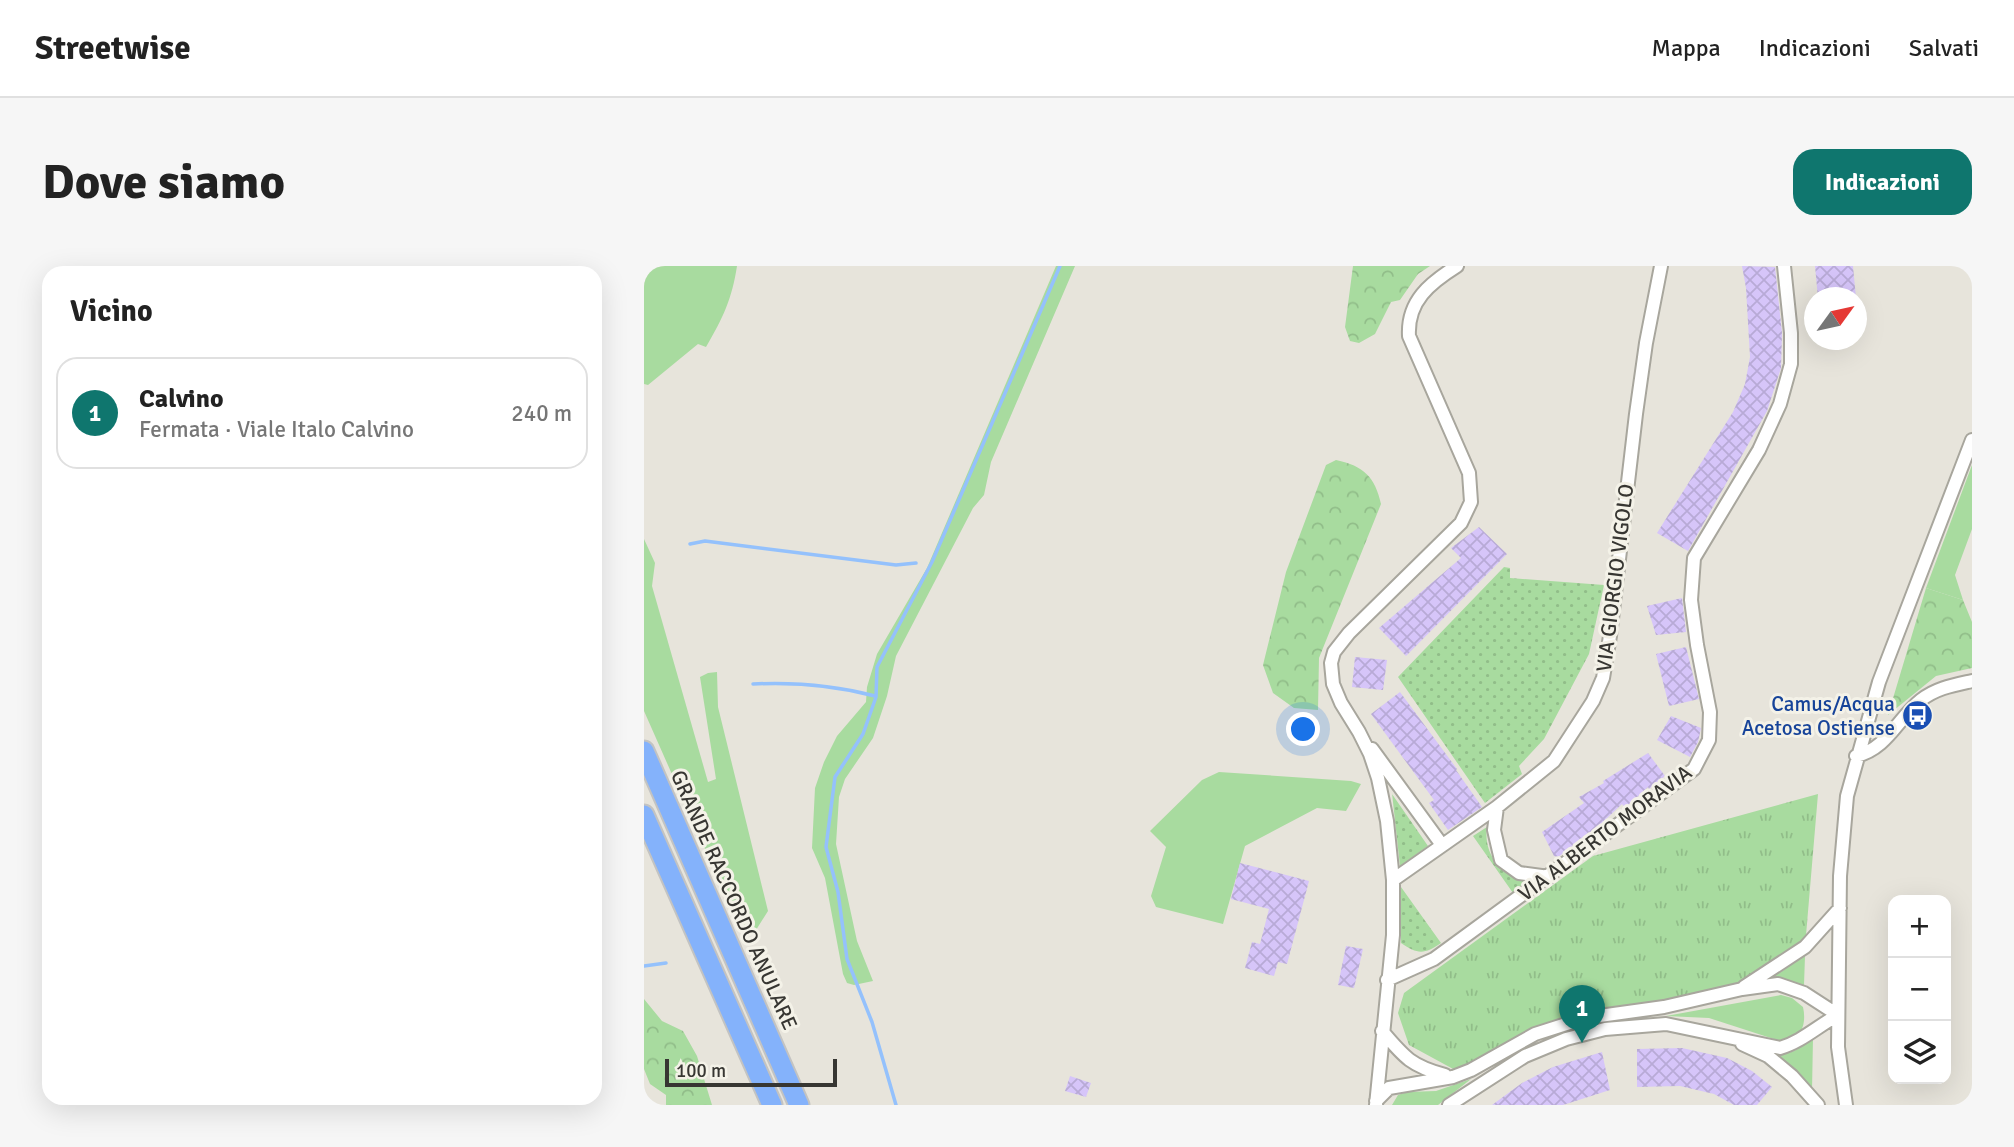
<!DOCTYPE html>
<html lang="it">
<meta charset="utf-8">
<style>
:root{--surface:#fff;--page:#f6f6f6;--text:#222;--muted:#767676;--line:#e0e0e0;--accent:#0f766e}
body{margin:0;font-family:Signika,sans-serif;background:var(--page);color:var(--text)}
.controls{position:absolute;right:21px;bottom:21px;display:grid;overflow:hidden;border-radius:14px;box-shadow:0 7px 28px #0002}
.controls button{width:63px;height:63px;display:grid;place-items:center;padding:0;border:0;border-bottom:2px solid var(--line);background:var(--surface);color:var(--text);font:35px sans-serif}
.compass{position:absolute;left:1160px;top:21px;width:63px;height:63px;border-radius:50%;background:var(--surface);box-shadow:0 7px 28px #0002;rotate:57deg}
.scale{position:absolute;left:21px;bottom:18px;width:172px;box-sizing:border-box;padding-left:7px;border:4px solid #373632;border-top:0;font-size:19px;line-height:24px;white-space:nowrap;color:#373632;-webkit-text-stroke:5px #f4f2e8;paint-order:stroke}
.you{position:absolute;left:660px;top:464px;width:24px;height:24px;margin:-18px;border:5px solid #fff;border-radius:50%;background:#1a73e8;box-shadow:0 0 0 10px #1a73e833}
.badge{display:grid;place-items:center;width:46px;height:46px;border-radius:50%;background:var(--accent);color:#fff;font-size:23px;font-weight:700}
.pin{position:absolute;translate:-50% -58px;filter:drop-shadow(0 2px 4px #0008)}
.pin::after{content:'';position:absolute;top:37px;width:24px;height:21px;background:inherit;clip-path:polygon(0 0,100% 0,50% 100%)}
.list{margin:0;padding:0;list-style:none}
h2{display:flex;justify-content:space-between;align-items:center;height:91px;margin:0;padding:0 28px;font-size:30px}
h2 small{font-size:23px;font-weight:400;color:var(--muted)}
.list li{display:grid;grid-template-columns:46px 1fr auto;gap:21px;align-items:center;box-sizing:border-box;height:112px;margin:0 14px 14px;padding:0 14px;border:2px solid var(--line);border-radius:21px}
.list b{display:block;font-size:26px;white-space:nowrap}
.list p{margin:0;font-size:23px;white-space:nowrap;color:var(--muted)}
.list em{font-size:23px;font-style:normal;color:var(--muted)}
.icon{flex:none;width:38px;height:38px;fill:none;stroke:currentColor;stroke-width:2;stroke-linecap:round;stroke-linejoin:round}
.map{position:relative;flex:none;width:1328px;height:839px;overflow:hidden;border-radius:21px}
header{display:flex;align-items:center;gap:42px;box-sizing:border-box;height:98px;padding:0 35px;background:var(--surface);border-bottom:2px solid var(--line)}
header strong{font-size:33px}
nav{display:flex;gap:38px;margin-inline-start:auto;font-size:24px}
.intro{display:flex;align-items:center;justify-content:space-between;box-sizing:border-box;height:168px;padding:0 42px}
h1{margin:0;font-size:49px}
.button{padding:18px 32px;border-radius:21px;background:var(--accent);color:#fff;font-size:24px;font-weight:700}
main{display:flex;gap:42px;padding:0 42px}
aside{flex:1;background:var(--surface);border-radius:21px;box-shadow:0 7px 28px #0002}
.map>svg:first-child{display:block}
.grass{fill:#a8db9f}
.forest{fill:url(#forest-crowns)}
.park{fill:url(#park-tufts)}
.garden{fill:url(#garden-dots)}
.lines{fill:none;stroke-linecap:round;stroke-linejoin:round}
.stream{stroke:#94c1fc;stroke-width:3.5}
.building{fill:url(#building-cross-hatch)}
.minor-casing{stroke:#a8a69d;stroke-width:16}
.highway-casing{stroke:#c3c3c2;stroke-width:23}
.minor{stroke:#fff;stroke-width:12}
.highway{stroke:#84b2fb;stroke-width:19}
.labels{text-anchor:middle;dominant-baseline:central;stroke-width:6;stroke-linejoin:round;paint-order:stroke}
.street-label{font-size:21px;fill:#373632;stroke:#f4f2e8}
.transit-label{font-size:21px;fill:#164399;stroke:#f4f2e8;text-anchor:end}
</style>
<header>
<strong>Streetwise</strong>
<nav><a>Mappa</a><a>Indicazioni</a><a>Salvati</a></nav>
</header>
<div class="intro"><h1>Dove siamo</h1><a class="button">Indicazioni</a></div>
<main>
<aside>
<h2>Vicino<small></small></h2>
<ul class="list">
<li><span class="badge">1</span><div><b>Calvino</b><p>Fermata · Viale Italo Calvino</p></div><em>240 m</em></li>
</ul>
</aside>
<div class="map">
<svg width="1328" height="839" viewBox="0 0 1328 839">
<defs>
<pattern id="forest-crowns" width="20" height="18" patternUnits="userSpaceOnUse" patternTransform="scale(1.75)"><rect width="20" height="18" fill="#a8db9f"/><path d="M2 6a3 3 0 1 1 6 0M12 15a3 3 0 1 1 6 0" fill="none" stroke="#91bd89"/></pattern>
<pattern id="park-tufts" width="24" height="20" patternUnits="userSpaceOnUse" patternTransform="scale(1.75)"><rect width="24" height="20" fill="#a8db9f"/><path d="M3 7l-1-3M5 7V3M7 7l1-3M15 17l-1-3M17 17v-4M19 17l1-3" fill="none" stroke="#91bd89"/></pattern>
<pattern id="garden-dots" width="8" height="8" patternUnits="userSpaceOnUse" patternTransform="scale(1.75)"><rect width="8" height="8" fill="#a8db9f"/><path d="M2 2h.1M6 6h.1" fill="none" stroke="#91bd89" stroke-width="1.8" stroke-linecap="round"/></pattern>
<pattern id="building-cross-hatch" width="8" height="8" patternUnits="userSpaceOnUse" patternTransform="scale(1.75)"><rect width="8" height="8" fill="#d6c5f9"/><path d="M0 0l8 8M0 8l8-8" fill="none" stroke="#b8aad6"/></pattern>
</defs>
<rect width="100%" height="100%" fill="#e7e4db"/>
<path class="grass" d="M0 0H93C88 33 79 52 62 81L54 78 4 119 0 118Z
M412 0H431L347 196 340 229 329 242 252 390 243 430 229 472 201 513 195 531 192 578 213 675 229 715 210 719 203 717 199 708 181 612 168 582 171 522 180 496 193 470 222 436 223 421 233 388 283 302Z
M1328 199V263L1311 309 1319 334 1282 322Z
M0 273 11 297 8 320 64 516 72 513 56 411 64 407 73 406 74 441 124 645 112 664 96 662 0 445Z
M575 506 707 515 717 518 702 545 673 542 601 580 579 658 512 641 507 630 522 581 506 565 558 514Z
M1157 690H1161L1160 719 1145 715 1126 716 1125 712 1140 704Z
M1137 729 1148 732 1159 741C1163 759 1157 776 1136 775L1065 752 1022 750Z
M1169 772 1168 825 1118 782C1141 792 1149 788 1169 772Z
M827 813 794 839H748L754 829 763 826 792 825Z"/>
<path class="forest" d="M709 0H786L774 8 756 34 747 36 731 68 715 77 706 75 701 61Z
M692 194C720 200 731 211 737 238L675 392 674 444 650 442 629 427 619 399 642 306 682 199Z
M1282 322 1319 334 1328 356V402L1292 410 1244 449Z
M0 733 18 755 39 765 53 790 68 839H22V829L6 818 0 803Z"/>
<path class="park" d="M1174 528 1161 681 1082 728 941 752 811 804 765 779 754 747 760 727 949 590Z"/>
<path class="garden" d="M860 301 866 302V312L960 319 945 388 900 473 875 500 878 508 841 537 754 411Z
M748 528 784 580 756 600 748 527Z
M843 561C839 588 857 610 884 616L869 627 829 570Z
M757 621 797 677C781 688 774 689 757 677Z"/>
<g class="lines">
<path class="stream" d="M46 278 61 275 252 299 272 297
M109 418C151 416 190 419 231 430
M0 700 22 697
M252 839 228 756 203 693 194 626 182 581 191 511 219 468 232 431 233 401 288 296 416 0"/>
</g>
<path class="building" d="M1098 0 1131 1 1138 67 1137 102 1123 145 1044 285 1013 267 1089 146 1101 118 1106 91 1102 22Z
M1171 0H1209L1212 32H1174Z
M835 261 863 288 762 390 735 362 817 292 807 282Z
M1038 332 1042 366 1012 369 1003 340Z
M1042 381 1055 433 1025 440 1012 388Z
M711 391 743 394 739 424 708 421Z
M756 426 813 503 812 504 838 541 804 564 785 537 790 534 727 448Z
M1027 450 1057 462 1054 476 1046 491 1013 474Z
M1004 487 1021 510 1005 523 1004 521 981 542 978 538 945 569 914 591 910 590 898 566 940 537 935 531 960 517 959 515Z
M596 597 665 615 643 698 634 696 630 710 601 702 608 676 616 678 625 643 587 633Z
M702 680 719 683 710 722 694 719Z
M1038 782 1083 792 1108 805 1128 821 1113 839H1090L1070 828 1036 820 993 821V783Z
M958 786 966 824 919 839H848L878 817 909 801Z
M426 810 447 817 442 831 421 825Z"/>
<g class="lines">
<defs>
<path id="minor" d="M728 483 798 579
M1212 490C1243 483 1254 452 1277 434 1292 422 1310 419 1328 415
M853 541 850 564 857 594 875 607 905 611
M749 614 853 541 910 495 949 435 959 412 966 370 992 148 1002 77 1017 0
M743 714 790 693 1050 503 1065 474 1066 446 1053 379 1047 334 1050 292 1115 184 1136 138 1147 98V67L1140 0
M1100 721 1161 681 1196 642
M738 765C760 791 767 800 801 809
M1098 778 1124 790 1148 810 1174 839
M732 835 745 822 809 811 827 804 891 768 941 752 1020 741 1098 723 1134 718 1160 727 1194 749
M732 839 749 669V614L743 555 734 512 726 488 715 466 697 437 689 418 687 397 690 386 705 367 817 257 827 236 825 207 765 70C763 35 786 17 813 0
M805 839 881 790 922 773 961 763 1022 758 1136 782C1157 776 1174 760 1194 749
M1202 839 1194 781 1196 610 1203 530 1235 416 1328 174"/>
<path id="highway" d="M0 485 155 839
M0 549 128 839"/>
</defs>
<use href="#minor" class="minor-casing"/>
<use href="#highway" class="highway-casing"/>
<use href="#minor" class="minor"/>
<use href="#highway" class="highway"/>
</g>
<defs>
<symbol id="bus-disc" viewBox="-11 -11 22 22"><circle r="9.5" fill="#1a4fb4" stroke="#f4f2e8"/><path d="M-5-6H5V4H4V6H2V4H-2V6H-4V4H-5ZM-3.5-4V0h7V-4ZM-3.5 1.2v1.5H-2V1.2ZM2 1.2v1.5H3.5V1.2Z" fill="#fff"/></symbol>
</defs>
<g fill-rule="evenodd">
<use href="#bus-disc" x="1256" y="432" width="35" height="35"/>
</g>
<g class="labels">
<g class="street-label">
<text transform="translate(971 312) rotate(-83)">VIA GIORGIO VIGOLO</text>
<text transform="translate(961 567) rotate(-37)">VIA ALBERTO MORAVIA</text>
<text transform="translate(90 634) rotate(66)">GRANDE RACCORDO ANULARE</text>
</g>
<g class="transit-label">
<text x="1251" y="438">Camus/Acqua<tspan x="1251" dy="24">Acetosa Ostiense</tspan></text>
</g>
</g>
</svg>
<div class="controls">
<button>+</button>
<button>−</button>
<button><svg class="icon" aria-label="layers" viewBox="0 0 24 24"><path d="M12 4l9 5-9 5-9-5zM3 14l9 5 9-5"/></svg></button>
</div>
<svg class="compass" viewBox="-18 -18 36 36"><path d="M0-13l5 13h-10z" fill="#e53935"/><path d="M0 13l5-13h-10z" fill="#767676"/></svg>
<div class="scale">100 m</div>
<div class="you"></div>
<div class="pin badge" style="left:938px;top:777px">1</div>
</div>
</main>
